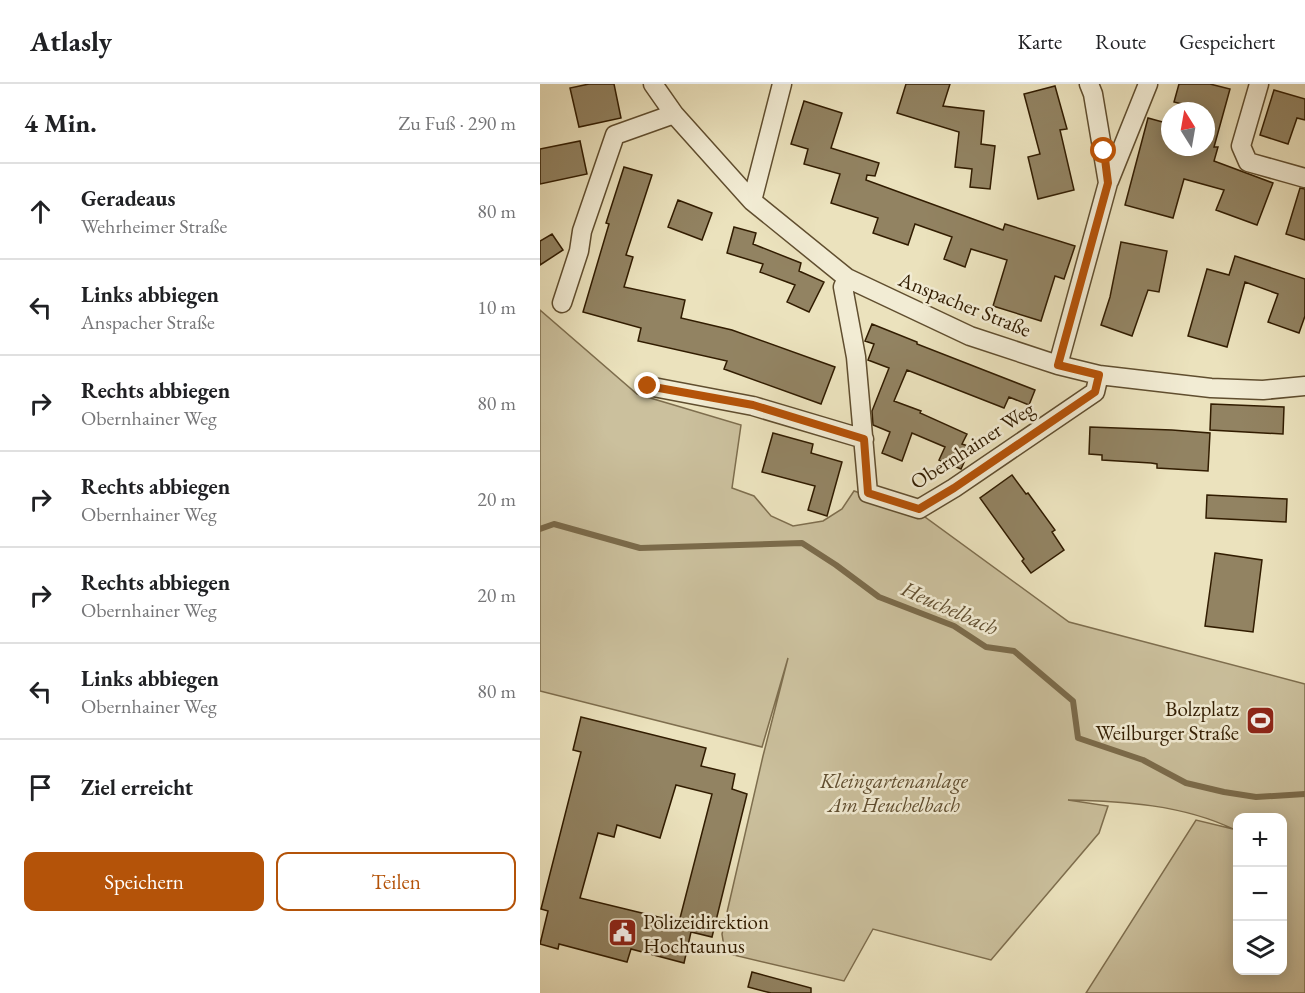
<!DOCTYPE html>
<html lang="de">
<meta charset="utf-8">
<style>
:root{--surface:#fff;--page:#f2f2f2;--text:#202124;--muted:#757577;--line:#e0e0e0;--accent:#b45309}
body{margin:0;font-family:"EB Garamond",serif;background:var(--page);color:var(--text)}
.controls{position:absolute;right:18px;bottom:18px;display:grid;overflow:hidden;border-radius:12px;box-shadow:0 3px 15px #0003}
.controls button{width:54px;height:54px;display:grid;place-items:center;padding:0;border:0;border-bottom:2px solid var(--line);background:var(--surface);color:var(--text);font:30px sans-serif}
.compass{position:absolute;left:621px;top:18px;width:54px;height:54px;border-radius:50%;background:var(--surface);box-shadow:0 3px 15px #0003;rotate:349deg}
.stop{position:absolute;width:18px;height:18px;margin:-14px;border:4px solid #b45309;border-radius:50%;background:#fff}
.stop.end{background:#b45309;border-color:#fff;box-shadow:0 2px 6px #0008}
.list{margin:0;padding:0;list-style:none}
h2{display:flex;justify-content:space-between;align-items:center;height:78px;margin:0;padding:0 24px;font-size:26px}
h2 small{font-size:20px;font-weight:400;color:var(--muted)}
.list li{display:grid;grid-template-columns:39px 1fr auto;gap:18px;align-items:center;box-sizing:border-box;height:96px;padding:0 24px;border-top:2px solid var(--line)}
.list b{display:block;font-size:22px;white-space:nowrap}
.list p{margin:0;font-size:20px;white-space:nowrap;color:var(--muted)}
.list em{font-size:20px;font-style:normal;color:var(--muted)}
.actions{display:flex;gap:12px;padding:18px 24px}
.actions a{flex:1;padding:14px 0;border:2px solid var(--accent);border-radius:12px;text-align:center;font-size:21px;color:var(--accent)}
.actions .main{background:var(--accent);color:#fff}
.icon{flex:none;width:33px;height:33px;fill:none;stroke:currentColor;stroke-width:2;stroke-linecap:round;stroke-linejoin:round}
.map{position:relative;flex:none;width:765px;height:909px;overflow:hidden}
header{display:flex;align-items:center;gap:36px;box-sizing:border-box;height:84px;padding:0 30px;background:var(--surface);border-bottom:2px solid var(--line)}
header strong{font-size:28px}
nav{display:flex;gap:33px;margin-inline-start:auto;font-size:21px}
main{display:flex}
aside{flex:1;background:var(--surface)}
.map>svg:first-child{display:block}
.green{fill:#cbc09d;stroke:#7e6e4e;stroke-width:1.5;fill-rule:evenodd}
.lines{fill:none;stroke-linecap:round;stroke-linejoin:round}
.stream{stroke:#7b6b4b;stroke-width:6}
.building{fill:#928362;stroke:#311c00;stroke-width:1.5;fill-rule:evenodd}
.street-casing{stroke:#604e2f;stroke-width:21}
.street{stroke:#f2ecd4;stroke-width:18}
.route{stroke:#b45309;stroke-width:8}
.labels{text-anchor:middle;dominant-baseline:central;stroke-width:5;stroke-linejoin:round;paint-order:stroke}
.street-label{font-size:21px;fill:#311c00;stroke:#f2ecd4}
.poi-label{font-size:21px;fill:#311c00;stroke:#f2ecd4;text-anchor:end}
.park-label{font-size:21px;font-style:italic;fill:#5f4d2f;stroke:#f2ecd4}
.water-label{font-size:22px;font-style:italic;fill:#625032;stroke:#f2ecd4}
</style>
<header>
<strong>Atlasly</strong>
<nav><a>Karte</a><a>Route</a><a>Gespeichert</a></nav>
</header>
<main>
<aside>
<h2>4 Min.<small>Zu Fuß · 290 m</small></h2>
<ul class="list">
<li><svg class="icon" aria-label="ahead" viewBox="0 0 24 24"><path d="M12 20V5M6 11l6-6 6 6"/></svg><div><b>Geradeaus</b><p>Wehrheimer Straße</p></div><em>80 m</em></li>
<li><svg class="icon" aria-label="left" viewBox="0 0 24 24"><path d="M17 20v-9H6M10 6l-5 5 5 5"/></svg><div><b>Links abbiegen</b><p>Anspacher Straße</p></div><em>10 m</em></li>
<li><svg class="icon" aria-label="right" viewBox="0 0 24 24"><path d="M7 20v-9h11M14 6l5 5-5 5"/></svg><div><b>Rechts abbiegen</b><p>Obernhainer Weg</p></div><em>80 m</em></li>
<li><svg class="icon" aria-label="right" viewBox="0 0 24 24"><path d="M7 20v-9h11M14 6l5 5-5 5"/></svg><div><b>Rechts abbiegen</b><p>Obernhainer Weg</p></div><em>20 m</em></li>
<li><svg class="icon" aria-label="right" viewBox="0 0 24 24"><path d="M7 20v-9h11M14 6l5 5-5 5"/></svg><div><b>Rechts abbiegen</b><p>Obernhainer Weg</p></div><em>20 m</em></li>
<li><svg class="icon" aria-label="left" viewBox="0 0 24 24"><path d="M17 20v-9H6M10 6l-5 5 5 5"/></svg><div><b>Links abbiegen</b><p>Obernhainer Weg</p></div><em>80 m</em></li>
<li><svg class="icon" aria-label="arrive" viewBox="0 0 24 24"><path d="M6 21V4h12l-3 4 3 4H6"/></svg><div><b>Ziel erreicht</b></div></li>
</ul>
<div class="actions"><a class="main">Speichern</a><a>Teilen</a></div>
</aside>
<div class="map">
<svg width="765" height="909" viewBox="0 0 765 909">
<rect width="100%" height="100%" fill="#ebe2bd"/>
<filter id="stains"><feTurbulence type="fractalNoise" baseFrequency=".00333" numOctaves="4"/><feColorMatrix values="0 0 0 0 .2 0 0 0 0 .09 0 0 0 0 .02 0 0 0 .5 -.17"/></filter>
<radialGradient id="worn" r=".72"><stop offset=".6" stop-color="#630" stop-opacity="0"/><stop offset="1" stop-color="#630" stop-opacity=".3"/></radialGradient>
<path class="green" d="M0 226 97 310 201 341 192 404 214 412 231 432 253 442 283 437 302 425 314 407 378 428 529 538 765 600V909H546L656 736 693 745C643 721 583 717 528 716L568 722 559 749 451 876 333 845 304 897 185 869 182 850 223 672 248 574 222 663 0 607ZM698 734H742V886H698Z"/>
<g class="lines">
<path class="stream" d="M0 445 14 440 100 464 262 459 296 481 339 513 414 542 446 563 474 567 533 617 538 654 603 676 646 699 684 708 716 713 765 710"/>
</g>
<path class="building" d="M49 0H74L81 34 39 43 30 4Z
M366 0H410L403 22 444 27 441 60 455 62 450 105 430 103 432 85 415 83 419 48 357 29Z
M639 0H670L690 5 674 63H678L674 77 733 99 717 141 676 126 684 106 644 95 633 134 585 121 608 34 630 40V63H666V26L634 18Z
M515 2 527 45 520 46 534 106 498 115 488 73 500 70 484 10Z
M734 6 765 15V36L757 34 748 60 720 51Z
M264 17 302 29 291 64 339 79 335 92 327 91 326 96 463 146 465 140 535 162 524 195 515 192 501 237 453 222 467 176 431 165 425 183 404 175 412 153 375 140 368 161 333 149 338 134 291 119 300 90 264 80 268 65 251 60Z
M40 57 47 90 0 100V65Z
M84 83 112 91 86 171 93 173 84 203 145 216 141 234 192 246 295 283 281 320 184 285 187 277 98 257 101 244 43 228 69 140 66 139Z
M760 104 765 105V156L746 150Z
M138 116 172 129 162 156 128 143Z
M194 143 216 149 213 160 261 179 259 187 284 198 269 228 247 218 255 201 220 188 223 180 187 169Z
M12 150 23 166 0 181V157Z
M581 158 627 167 619 208 608 206 592 252 561 241 570 213Z
M695 172 765 195V232L759 249 728 238 738 210 705 198 687 263 648 252 667 185 689 191Z
M332 240 377 258V260L495 306 489 321 469 313 464 324 367 286 354 317 381 327 380 329 427 350 422 360 431 363 421 385 399 376 405 363 372 349 362 377 342 369 350 348 333 341 332 327 349 284 328 276 334 260 325 257Z
M671 320 744 323 743 350 670 346Z
M550 343 632 346 670 349 668 387 617 384V380L611 379 562 376V371L549 370Z
M233 349 273 360 271 369 302 378 287 432 268 426 275 402 222 388Z
M472 391 486 410 488 409 515 446 512 448 524 466 491 489 482 477 484 475 440 414Z
M667 411 747 415 746 438 666 434Z
M675 469 722 476 713 548 665 542Z
M41 633 166 664 161 682 195 690 192 705 207 710 172 853 151 848 144 879 91 865 87 878 19 860 18 865 0 860 8 827 1 825 41 668 33 666ZM136 701 172 710 139 838 40 814 58 749 74 753 77 741 120 754Z
M212 888 271 904V909H231L208 903Z"/>
<g class="lines">
<defs>
<path id="street" d="M113 0 134 30 212 117 307 194 430 252 518 281 559 291 671 304 723 306 765 302
M719 0 701 62 708 78 765 94
M569 97 608 0
M212 117 242 0
M307 194 303 203 316 273 328 409 379 425 414 404 555 308 559 291
M22 219 39 167 42 147 75 51 134 30
M518 281 568 99 553 10 549 0
M108 302 213 322 324 355"/>
</defs>
<use href="#street" class="street-casing"/>
<use href="#street" class="street"/>
</g>
<g class="lines">
<path class="route" d="M108 302 213 321 324 355 328 409 379 425 414 404 555 308 559 291 518 281 568 99 564 67"/>
</g>
<defs>
<symbol id="stadium-square" viewBox="-11 -11 22 22"><rect x="-9" y="-9" width="18" height="18" rx="4" fill="#8f2418" stroke="#f2ecd4"/><path d="M0-5a6.5 5 0 1 0 0 10a6.5 5 0 1 0 0-10ZM-3.5-1.8h7v3.6h-7Z" fill="#fff"/></symbol>
<symbol id="civic-square" viewBox="-11 -11 22 22"><rect x="-9" y="-9" width="18" height="18" rx="4" fill="#8f2418" stroke="#f2ecd4"/><path d="M-.6-6.5H3V-4.5H.6V-3L4-1V1h2V6H-6V1h2V-1L-.6-3ZM-1.2 2.5V6h2.4V2.5Z" fill="#fff"/></symbol>
</defs>
<g fill-rule="evenodd">
<use href="#stadium-square" x="704" y="620" width="33" height="33"/>
<use href="#civic-square" x="66" y="832" width="33" height="33"/>
</g>
<g class="labels">
<g class="street-label">
<text transform="translate(425 220) rotate(22)">Anspacher Straße</text>
<text transform="translate(432 361) rotate(-33)">Obernhainer Weg</text>
</g>
<g class="poi-label">
<text x="699" y="624">Bolzplatz<tspan x="699" dy="24">Weilburger Straße</tspan></text>
<text x="103" y="837" text-anchor="start">Polizeidirektion<tspan x="103" dy="24">Hochtaunus</tspan></text>
</g>
<g class="park-label">
<text x="354" y="696">Kleingartenanlage<tspan x="354" dy="24">Am Heuchelbach</tspan></text>
</g>
<g class="water-label">
<text transform="translate(410 524) rotate(24)">Heuchelbach</text>
</g>
</g>
<rect width="100%" height="100%" filter="url(#stains)"/>
<rect width="100%" height="100%" fill="url(#worn)"/>
</svg>
<div class="controls">
<button>+</button>
<button>−</button>
<button><svg class="icon" aria-label="layers" viewBox="0 0 24 24"><path d="M12 4l9 5-9 5-9-5zM3 14l9 5 9-5"/></svg></button>
</div>
<svg class="compass" viewBox="-18 -18 36 36"><path d="M0-13l5 13h-10z" fill="#e53935"/><path d="M0 13l5-13h-10z" fill="#757577"/></svg>
<div class="stop" style="left:564px;top:67px"></div>
<div class="stop end" style="left:108px;top:302px"></div>
</div>
</main>
